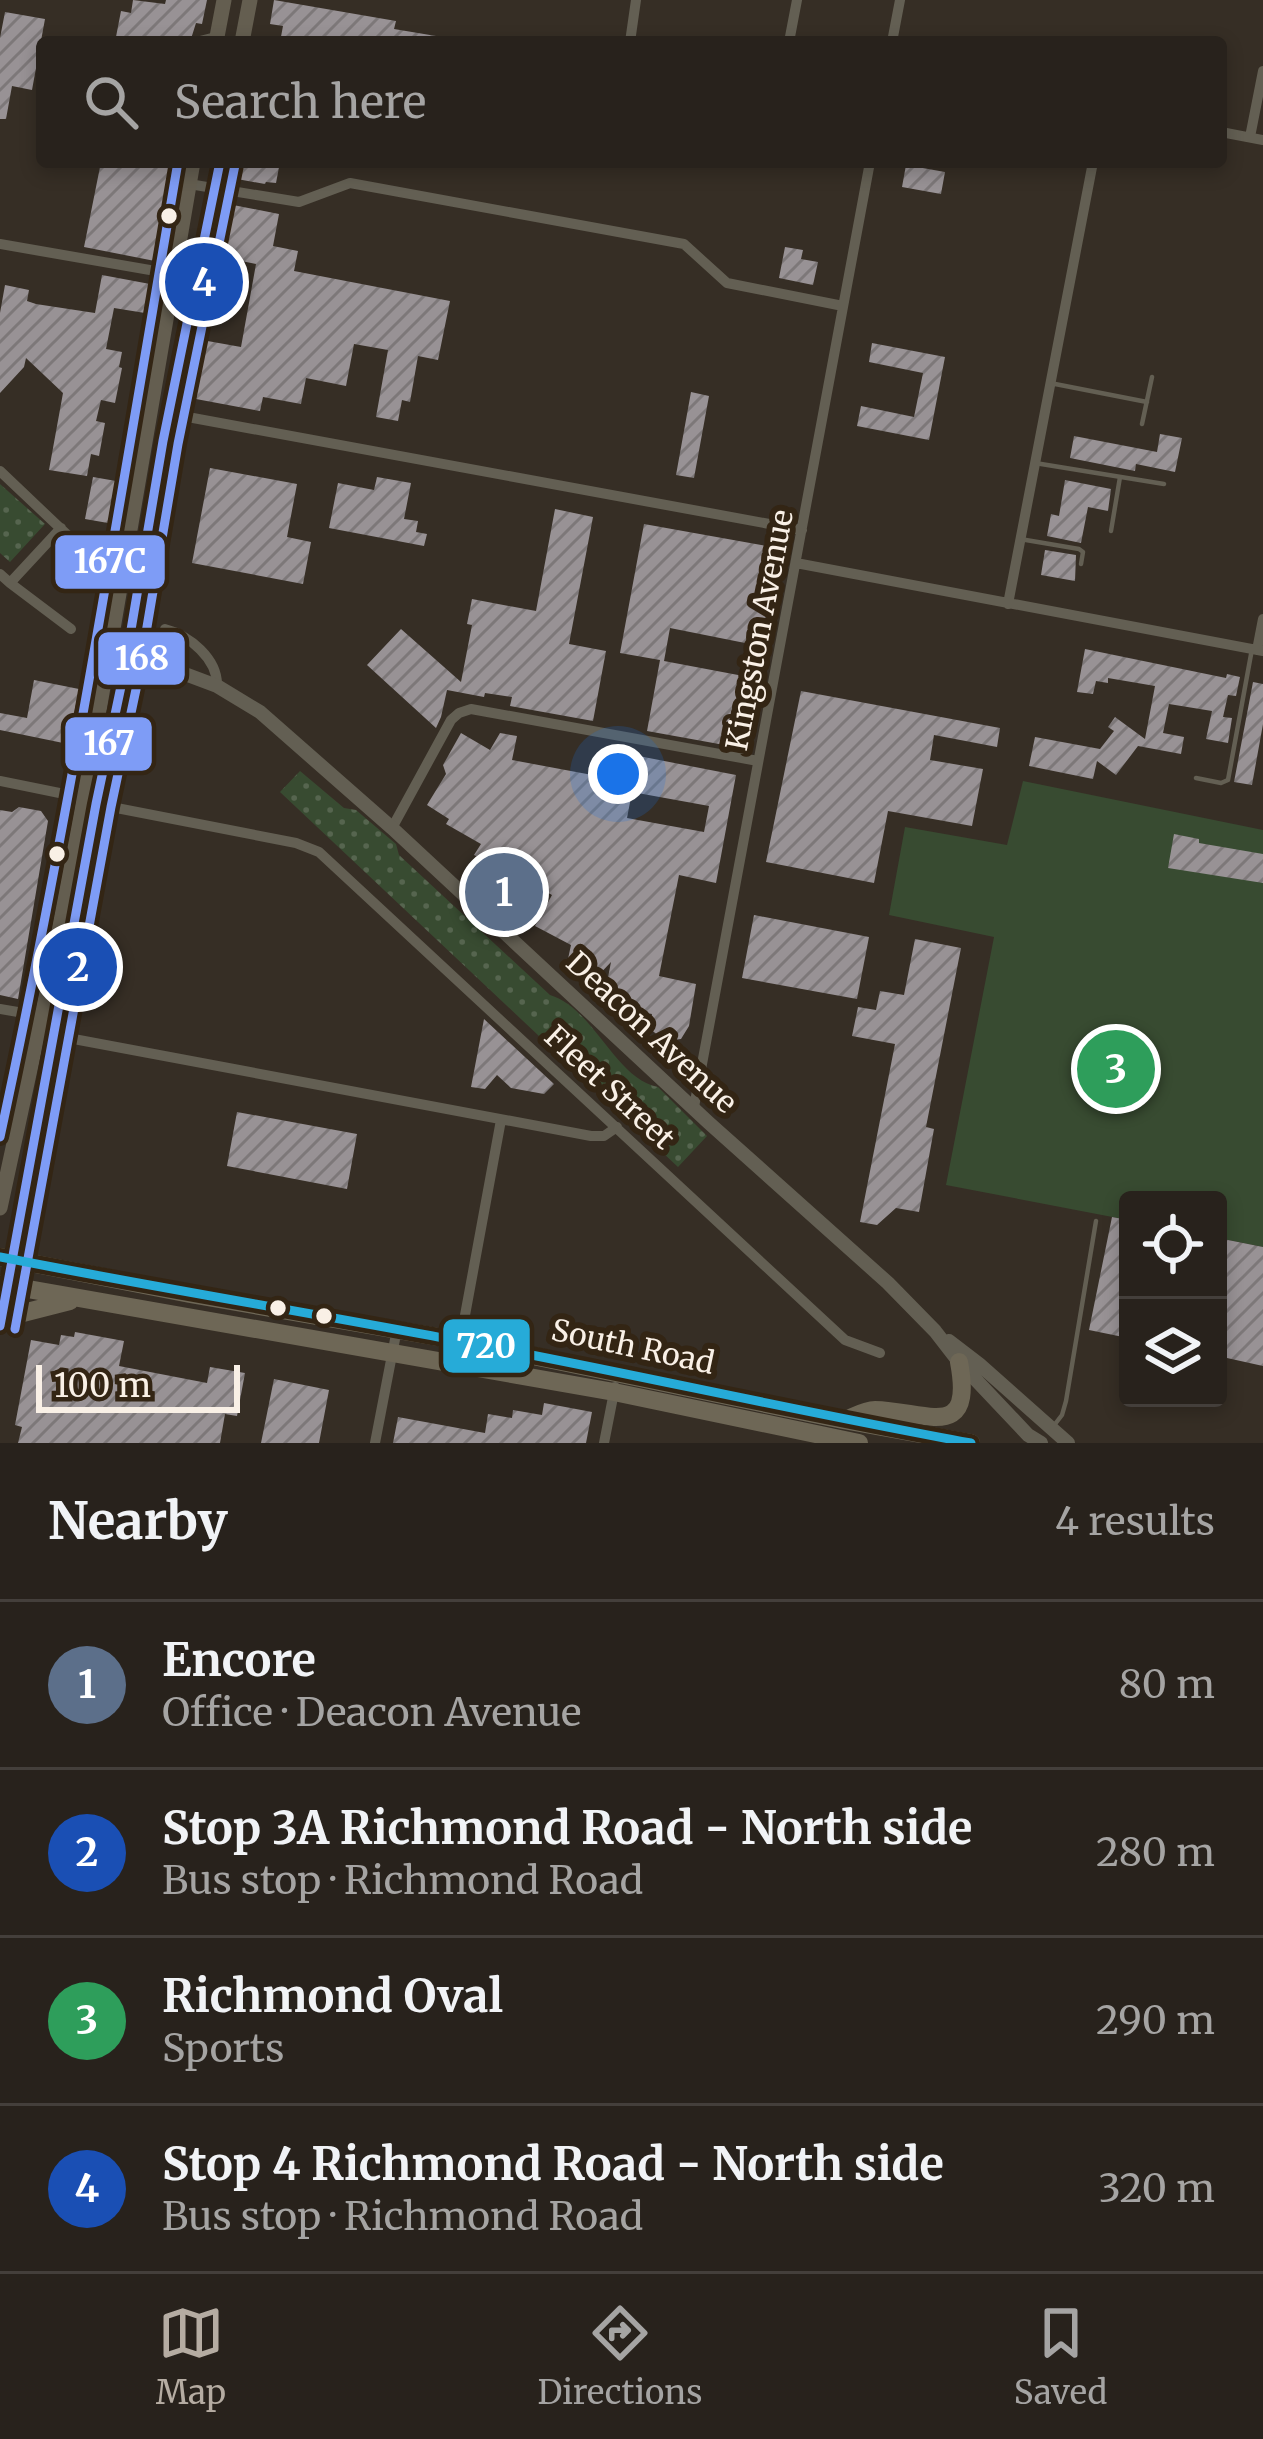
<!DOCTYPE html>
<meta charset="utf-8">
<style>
:root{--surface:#28221c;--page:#302a25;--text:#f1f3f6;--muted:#a5a4a3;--line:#443f3b;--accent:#b5aca2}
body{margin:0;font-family:Merriweather,serif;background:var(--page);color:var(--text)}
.controls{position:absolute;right:36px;bottom:36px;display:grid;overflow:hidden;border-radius:12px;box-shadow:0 6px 18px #0003}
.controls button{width:108px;height:108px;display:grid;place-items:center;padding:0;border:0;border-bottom:3px solid var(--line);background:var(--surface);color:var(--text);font:60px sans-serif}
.scale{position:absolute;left:36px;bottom:30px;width:204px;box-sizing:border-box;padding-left:12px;border:6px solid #f9f0e6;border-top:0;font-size:33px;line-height:42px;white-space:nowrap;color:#f9f0e6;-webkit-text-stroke:9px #332514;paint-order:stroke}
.you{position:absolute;left:618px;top:774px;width:42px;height:42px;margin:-30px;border:9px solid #fff;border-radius:50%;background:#1a73e8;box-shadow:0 0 0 18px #1a73e833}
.badge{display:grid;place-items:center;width:78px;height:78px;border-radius:50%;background:var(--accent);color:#fff;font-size:39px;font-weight:700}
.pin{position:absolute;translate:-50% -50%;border:6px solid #fff;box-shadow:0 3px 12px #0006}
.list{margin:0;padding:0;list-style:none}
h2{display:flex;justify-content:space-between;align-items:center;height:156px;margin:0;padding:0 48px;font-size:51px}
h2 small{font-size:39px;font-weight:400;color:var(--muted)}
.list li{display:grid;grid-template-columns:78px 1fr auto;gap:36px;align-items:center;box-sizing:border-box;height:168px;padding:0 48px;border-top:3px solid var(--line)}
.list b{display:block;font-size:45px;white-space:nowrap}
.list p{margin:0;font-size:39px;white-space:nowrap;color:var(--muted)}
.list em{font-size:39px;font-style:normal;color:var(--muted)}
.icon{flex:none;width:66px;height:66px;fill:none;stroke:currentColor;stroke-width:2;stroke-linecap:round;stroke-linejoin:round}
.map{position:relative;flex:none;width:1263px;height:1443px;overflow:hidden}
.search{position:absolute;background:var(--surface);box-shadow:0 6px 18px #0003;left:36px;right:36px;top:36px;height:132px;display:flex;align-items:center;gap:30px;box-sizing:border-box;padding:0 42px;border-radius:12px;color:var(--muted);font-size:45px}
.sheet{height:828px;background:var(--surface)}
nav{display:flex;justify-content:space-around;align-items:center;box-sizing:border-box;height:168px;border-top:3px solid var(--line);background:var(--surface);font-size:33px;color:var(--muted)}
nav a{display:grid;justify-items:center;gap:6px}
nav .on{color:var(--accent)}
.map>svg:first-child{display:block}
.green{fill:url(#green-dots)}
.pitch{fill:#384b31}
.building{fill:url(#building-hatch);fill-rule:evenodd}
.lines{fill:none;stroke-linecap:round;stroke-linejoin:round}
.service{stroke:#635f53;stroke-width:4.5}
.minor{stroke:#635f53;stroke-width:10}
.tertiary{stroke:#635f53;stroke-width:14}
.secondary{stroke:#645e50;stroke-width:15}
.primary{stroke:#6b6454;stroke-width:16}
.trunk{stroke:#6e6756;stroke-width:18}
.bus-1-casing{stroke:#332514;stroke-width:18}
.bus-2-casing{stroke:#332514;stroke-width:18}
.bus-3-casing{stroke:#332514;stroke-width:18}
.bus-4-casing{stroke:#332514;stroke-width:18}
.bus-1{stroke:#7e9cf6;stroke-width:9}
.bus-2{stroke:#7e9cf6;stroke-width:9}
.bus-3{stroke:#26abd8;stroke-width:9}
.bus-4{stroke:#7e9cf6;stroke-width:9}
.bus-dot{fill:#f9f0e6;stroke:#332514;stroke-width:4.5}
.labels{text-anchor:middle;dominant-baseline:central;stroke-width:12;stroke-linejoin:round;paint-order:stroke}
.street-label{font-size:30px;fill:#f9f0e6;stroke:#332514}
.line-badge{stroke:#332514;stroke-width:4.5}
.badge-label{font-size:33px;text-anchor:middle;font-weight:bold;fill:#fff}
</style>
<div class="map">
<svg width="1263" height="1443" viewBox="0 0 1263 1443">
<defs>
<pattern id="green-dots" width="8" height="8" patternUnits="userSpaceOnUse" patternTransform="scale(3)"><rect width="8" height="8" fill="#384b31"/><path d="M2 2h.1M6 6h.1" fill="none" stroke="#56654f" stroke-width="1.8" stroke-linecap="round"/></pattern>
<pattern id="building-hatch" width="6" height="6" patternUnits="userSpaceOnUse" patternTransform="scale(3)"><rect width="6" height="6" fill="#989295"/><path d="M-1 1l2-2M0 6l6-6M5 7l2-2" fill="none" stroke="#7d7879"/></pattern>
</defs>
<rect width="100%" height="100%" fill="#362e25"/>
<path class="green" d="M0 484 45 524 10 562 0 553Z
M300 771 344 808 356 810 396 844 399 855 550 995C594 1008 615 1079 658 1087L707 1136 678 1167 280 792Z"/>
<path class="pitch" d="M1023 781 1263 830V1247L1218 1238V1200H1128V1220L946 1185 994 937 889 915 905 827 1007 845Z"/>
<path class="building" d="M133 0 165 4 166 0H207L202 24 196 23 190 42H115L121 11 131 13Z
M274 0 396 21 394 29 436 36V42H280L283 26 270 24Z
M5 12 45 19 32 90 12 86 6 119H0V38Z
M101 162H180L160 262 84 247Z
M240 162H280L276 183 266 182 265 184 237 179Z
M906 165 945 172 941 194 902 187Z
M233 205 279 214 273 246 298 251 294 271 450 301 438 360 418 356 410 402 402 400 398 421 376 417 388 350 354 344 346 386 306 378 301 404 263 397 260 411 196 399 197 394 192 393 202 340 241 347 256 264 222 257Z
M785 247 803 250 801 259 818 262 813 285 779 278Z
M102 275 150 284 145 313 114 308 106 349 122 352 119 367 122 368 115 403 101 400 96 421 105 423 99 456 91 454 87 476 49 470 63 393 26 358 24 367 0 393V313L5 285 29 290 27 301 36 304 95 313Z
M872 343 945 357 929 440 857 426 861 406 914 417 923 373 869 362Z
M691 392 709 396 694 478 676 475Z
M1160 434 1182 438 1175 472 1136 464 1135 471 1070 458 1074 436 1157 452Z
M210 468 297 484 287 537 311 542 303 584 192 563Z
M93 477 116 481 108 523 85 519Z
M377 477 411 483 404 519 418 521 416 532 427 534 424 546 329 528 338 483 374 490Z
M1065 480 1111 489 1108 511 1088 507 1081 543 1047 536 1051 514 1059 516Z
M555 509 593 517 569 644 606 651 593 721 510 706 512 697 485 693 484 697 447 690 441 717 436 728 367 665 401 629 461 682 472 625 467 624 472 599 536 611Z
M644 524 772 547 777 557 760 646 670 628 664 661 754 678 741 748 647 731 660 660 620 653Z
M1045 550 1076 555 1075 581 1041 575Z
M1085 649 1226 678 1227 674 1240 677 1236 696 1228 695 1223 717 1232 718 1228 743 1206 739 1212 711 1169 704 1163 733 1184 737 1181 754 1138 746 1116 775 1097 761 1093 779 1029 766 1035 737 1100 749 1114 731 1108 727 1115 717 1145 739 1155 686 1108 678V683L1096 681 1093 694 1077 692Z
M34 680 79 689 68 744 0 730V713L27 718Z
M1253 682 1263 684V724L1252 785 1234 782Z
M801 691 1000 728 997 747 934 735 930 760 983 769 972 826 888 811 874 883 766 862Z
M461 733 490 750 500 733 517 736 512 760 603 777 608 750 736 775 716 883 679 875 659 976 696 984 689 1026 681 1039 665 1041 649 1028 652 1014 620 1008 605 993 611 962 593 981 568 959 571 945 535 926 552 895 525 880 515 898 488 882 497 867 474 855 481 844 446 824 449 819 427 805 446 774 443 765ZM632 792 709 806 704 832 627 818Z
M19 807 41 811 48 821 18 999 0 995V810L12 812Z
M1174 834 1199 839V843L1263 854V883L1168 868Z
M754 915 869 937 857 999 742 978Z
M915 939 961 948 926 1127 934 1129 919 1212 896 1208 877 1225 860 1222 895 1044 852 1036 858 1007 876 1010 880 991 904 995Z
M484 1019 554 1084 544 1094 511 1088 497 1075 485 1089 471 1087Z
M237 1112 357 1134 347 1189 227 1166Z
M1112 1217 1128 1220V1338L1089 1330Z
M1218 1238 1263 1247V1366L1218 1356Z
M75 1332 124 1341 119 1366 207 1383 210 1367 245 1373 237 1416 225 1414 220 1443H18L22 1427 15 1425 31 1340 59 1345 61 1335 74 1337Z
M274 1379 329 1390 319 1443H261Z
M544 1403 592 1412 586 1443H393L398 1417 485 1433 488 1414 512 1418 513 1410 542 1415Z"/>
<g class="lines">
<path class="service" d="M197 42 201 38 213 35
M1050 383 1147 402
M1142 424 1152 377
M1035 463 1164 484
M1111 531 1120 477
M1020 539 1079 549 1083 552 1081 564
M1196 778 1221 783 1228 780 1252 649
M1052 1428 1062 1415 1066 1401 1096 1221"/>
<path class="minor" d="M630 42 636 0
M789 42 797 0
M892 42 900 0
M1221 132 1263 140
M1250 137 1263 71
M189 184 299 202 350 183 684 244 727 283 843 306
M0 244 196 278
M166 413 802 530
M0 471 98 564 108 570 125 574
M796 563 1263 651
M0 574 10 583 61 528
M10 583 71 629
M1008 604 1093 162
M165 629C189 635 218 659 217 686
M1257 650 1263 619
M0 781 84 798 96 804 296 843 319 852 845 1340 880 1353
M392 828 451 720 459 713 471 709 758 761
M0 1009 47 1017
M47 1034 591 1136H604L617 1127
M694 1107 870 162
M456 1364 501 1120
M375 1443 397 1329
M604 1443 615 1387"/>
<path class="tertiary" d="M108 656 177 671 217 686 260 712 392 828 709 1123 888 1283 935 1331 959 1362 1028 1435 1041 1443
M949 1341 979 1364 1068 1443"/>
<path class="secondary" d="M216 42 224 0
M242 42 250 0
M0 1208 50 977 84 798 193 162
M13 1259 96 804 123 677 163 441 220 162"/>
<path class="primary" d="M0 1326 13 1259"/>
<path class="trunk" d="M0 1257 190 1294 461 1341 843 1420 971 1443
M0 1284 614 1392 859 1443
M0 1323 23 1313 70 1301
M848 1419C857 1415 866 1410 875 1410 926 1411 974 1443 959 1362"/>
<defs>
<path id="bus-1" d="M0 1326 96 804 123 677 163 441 220 162"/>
<path id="bus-2" d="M15 1329 111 807 138 680 178 444 235 165"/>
<path id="bus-3" d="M0 1257C153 1287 306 1312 459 1341 630 1373 800 1412 971 1443"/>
<path id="bus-4" d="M0 1137C70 814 122 488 178 162"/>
</defs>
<use href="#bus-1" class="bus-1-casing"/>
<use href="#bus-2" class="bus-2-casing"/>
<use href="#bus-3" class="bus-3-casing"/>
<use href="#bus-4" class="bus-4-casing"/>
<use href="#bus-1" class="bus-1"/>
<use href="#bus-2" class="bus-2"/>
<use href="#bus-3" class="bus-3"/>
<use href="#bus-4" class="bus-4"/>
</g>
<g class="bus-dot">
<circle cx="169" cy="216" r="10"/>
<circle cx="57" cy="854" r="10"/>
<circle cx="278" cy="1308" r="10"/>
<circle cx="324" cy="1316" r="10"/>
</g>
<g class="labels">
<g class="street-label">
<text transform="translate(759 630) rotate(-79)">Kingston Avenue</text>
<text transform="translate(652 1032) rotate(43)">Deacon Avenue</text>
<text transform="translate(610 1087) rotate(43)">Fleet Street</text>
<text transform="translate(633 1346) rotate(12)">South Road</text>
</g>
</g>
<g class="line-badge">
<rect x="53" y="533" width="114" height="58" rx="12" fill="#7e9cf6"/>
<rect x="96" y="630" width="91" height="57" rx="12" fill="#7e9cf6"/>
<rect x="63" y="715" width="91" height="58" rx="12" fill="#7e9cf6"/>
<rect x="441" y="1317" width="91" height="58" rx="12" fill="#26abd8"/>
</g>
<g class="badge-label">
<text x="110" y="573">167C</text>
<text x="142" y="670">168</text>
<text x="109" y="755">167</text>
<text x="486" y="1358">720</text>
</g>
</svg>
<div class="controls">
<button><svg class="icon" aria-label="locate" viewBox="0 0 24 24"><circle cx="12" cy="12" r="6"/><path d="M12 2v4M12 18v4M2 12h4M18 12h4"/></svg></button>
<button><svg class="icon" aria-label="layers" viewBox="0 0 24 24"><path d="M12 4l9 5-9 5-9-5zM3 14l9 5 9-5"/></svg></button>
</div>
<div class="scale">100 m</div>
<div class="you"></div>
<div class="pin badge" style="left:504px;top:892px;background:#5c6f8a">1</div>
<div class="pin badge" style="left:78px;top:967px;background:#1a4fb4">2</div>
<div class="pin badge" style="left:1116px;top:1069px;background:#2e9e5b">3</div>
<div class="pin badge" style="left:204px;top:282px;background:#1a4fb4">4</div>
<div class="search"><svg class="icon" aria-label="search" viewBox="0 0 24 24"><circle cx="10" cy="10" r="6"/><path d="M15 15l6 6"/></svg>Search here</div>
</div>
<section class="sheet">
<h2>Nearby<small>4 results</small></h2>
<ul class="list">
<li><span class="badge" style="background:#5c6f8a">1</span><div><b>Encore</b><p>Office · Deacon Avenue</p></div><em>80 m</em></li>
<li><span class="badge" style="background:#1a4fb4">2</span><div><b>Stop 3A Richmond Road - North side</b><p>Bus stop · Richmond Road</p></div><em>280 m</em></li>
<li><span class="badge" style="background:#2e9e5b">3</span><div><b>Richmond Oval</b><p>Sports</p></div><em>290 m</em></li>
<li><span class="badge" style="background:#1a4fb4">4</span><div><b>Stop 4 Richmond Road - North side</b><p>Bus stop · Richmond Road</p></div><em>320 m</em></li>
</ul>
</section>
<nav>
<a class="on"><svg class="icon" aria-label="map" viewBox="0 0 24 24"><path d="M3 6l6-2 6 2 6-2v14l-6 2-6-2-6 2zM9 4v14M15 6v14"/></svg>Map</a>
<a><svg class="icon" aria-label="directions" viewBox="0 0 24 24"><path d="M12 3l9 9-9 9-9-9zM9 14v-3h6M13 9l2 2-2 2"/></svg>Directions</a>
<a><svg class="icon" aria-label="saved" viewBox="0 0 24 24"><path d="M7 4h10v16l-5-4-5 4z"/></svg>Saved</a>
</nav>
